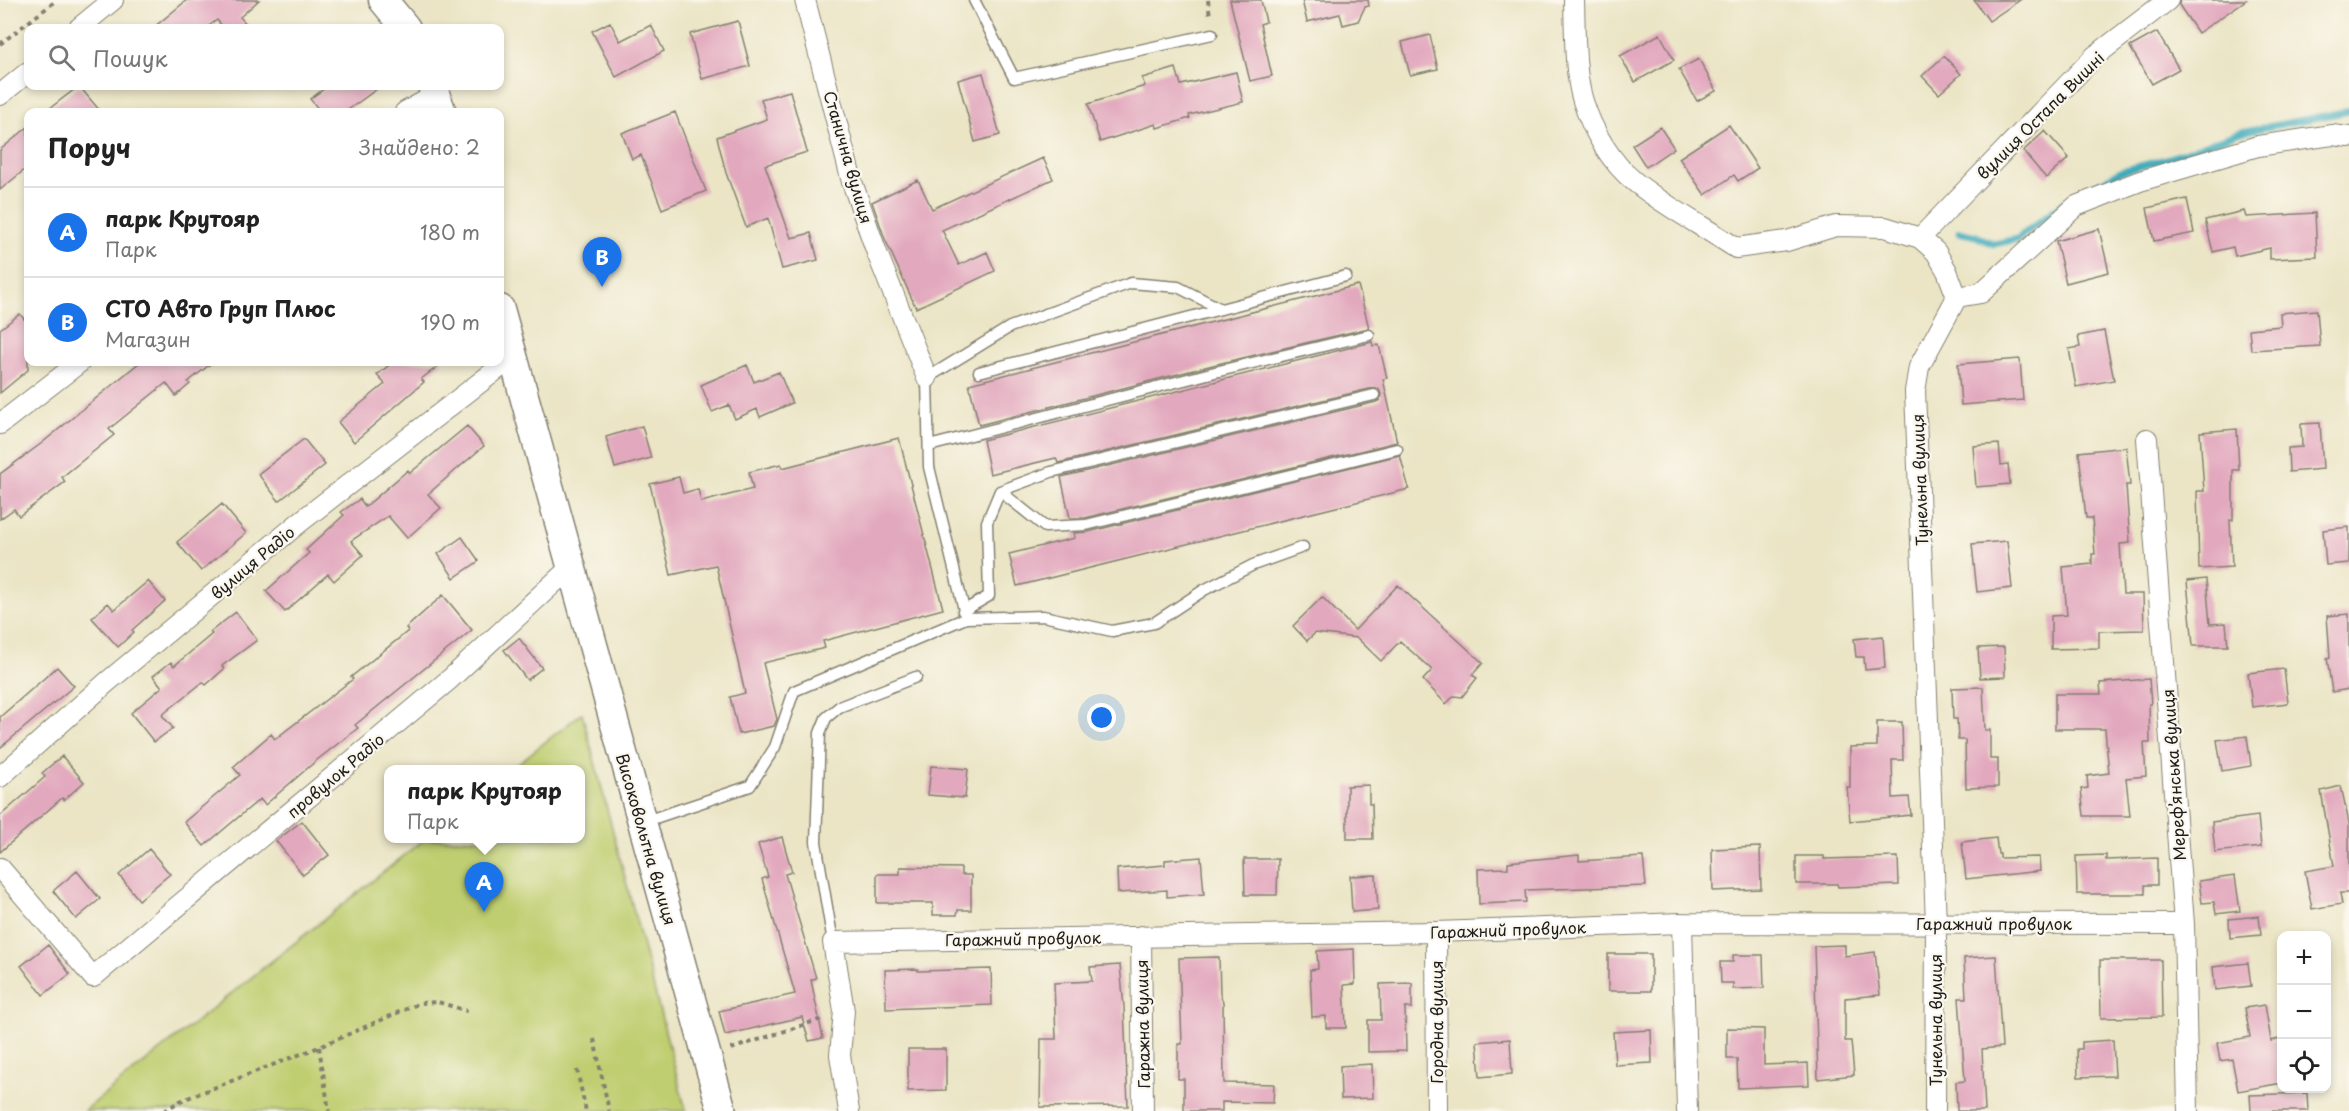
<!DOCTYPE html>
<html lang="uk">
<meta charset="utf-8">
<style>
:root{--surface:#fff;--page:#f2f2f2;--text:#222;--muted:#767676;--line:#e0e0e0;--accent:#1a73e8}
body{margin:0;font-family:"Playpen Sans",sans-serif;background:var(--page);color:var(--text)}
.controls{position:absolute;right:18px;bottom:18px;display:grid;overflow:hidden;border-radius:12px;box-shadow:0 3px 9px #0003}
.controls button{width:54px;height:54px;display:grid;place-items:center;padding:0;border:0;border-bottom:2px solid var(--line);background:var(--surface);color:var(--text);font:30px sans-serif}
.you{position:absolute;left:1102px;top:718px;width:21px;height:21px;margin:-15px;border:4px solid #fff;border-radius:50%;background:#1a73e8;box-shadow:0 0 0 9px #1a73e833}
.badge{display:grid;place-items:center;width:39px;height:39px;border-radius:50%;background:var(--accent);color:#fff;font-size:20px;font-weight:700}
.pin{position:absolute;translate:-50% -50px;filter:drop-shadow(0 2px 3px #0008)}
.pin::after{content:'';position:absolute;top:32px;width:21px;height:18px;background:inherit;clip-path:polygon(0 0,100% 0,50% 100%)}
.popup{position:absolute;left:384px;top:765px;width:201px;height:78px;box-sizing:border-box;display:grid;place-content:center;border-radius:12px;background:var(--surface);filter:drop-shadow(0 2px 4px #0005);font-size:20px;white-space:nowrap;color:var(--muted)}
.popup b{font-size:22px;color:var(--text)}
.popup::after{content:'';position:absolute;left:50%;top:100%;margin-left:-12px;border:12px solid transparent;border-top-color:var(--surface)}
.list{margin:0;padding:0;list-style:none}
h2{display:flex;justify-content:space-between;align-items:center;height:78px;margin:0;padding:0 24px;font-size:26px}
h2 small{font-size:20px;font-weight:400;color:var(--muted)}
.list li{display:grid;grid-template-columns:39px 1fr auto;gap:18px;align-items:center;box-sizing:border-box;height:90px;padding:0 24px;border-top:2px solid var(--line)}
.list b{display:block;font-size:22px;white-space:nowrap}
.list p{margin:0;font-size:20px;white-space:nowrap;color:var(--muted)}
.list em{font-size:20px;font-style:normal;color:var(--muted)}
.icon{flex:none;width:33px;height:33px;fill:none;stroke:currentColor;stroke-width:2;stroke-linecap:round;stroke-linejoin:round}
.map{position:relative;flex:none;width:2349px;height:1111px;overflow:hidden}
.search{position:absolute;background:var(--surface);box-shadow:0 3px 9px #0003;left:24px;top:24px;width:480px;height:66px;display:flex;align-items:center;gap:15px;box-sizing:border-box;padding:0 21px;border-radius:12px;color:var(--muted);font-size:22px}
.panel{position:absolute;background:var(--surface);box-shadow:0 3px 9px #0003;left:24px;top:108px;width:480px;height:258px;border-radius:12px}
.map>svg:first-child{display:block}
.green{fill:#bfce70;stroke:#6e7546;stroke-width:1.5}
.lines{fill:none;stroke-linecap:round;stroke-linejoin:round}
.stream{stroke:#3eabbc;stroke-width:7}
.building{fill:#e2a8be}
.service-casing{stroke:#848071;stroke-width:13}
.minor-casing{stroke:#848071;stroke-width:22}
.secondary-casing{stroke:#848071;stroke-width:31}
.path{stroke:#848071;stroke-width:4;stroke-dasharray:4.5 4.5;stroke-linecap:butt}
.service{stroke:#fff;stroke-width:10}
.minor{stroke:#fff;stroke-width:20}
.secondary{stroke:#fff;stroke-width:28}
.labels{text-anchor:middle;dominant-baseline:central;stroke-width:4.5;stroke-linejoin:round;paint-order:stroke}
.street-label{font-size:16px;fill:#1c1c1c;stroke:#fbf7ec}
</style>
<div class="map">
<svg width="2349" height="1111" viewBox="0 0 2349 1111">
<rect width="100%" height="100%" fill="#fbf7ec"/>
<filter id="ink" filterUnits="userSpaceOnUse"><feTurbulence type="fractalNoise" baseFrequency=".0167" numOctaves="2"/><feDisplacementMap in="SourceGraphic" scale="12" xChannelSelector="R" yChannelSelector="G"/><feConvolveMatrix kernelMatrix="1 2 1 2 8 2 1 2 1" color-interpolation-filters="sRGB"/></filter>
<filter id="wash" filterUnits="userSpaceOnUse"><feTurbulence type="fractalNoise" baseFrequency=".008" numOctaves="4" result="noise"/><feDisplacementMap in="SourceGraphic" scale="24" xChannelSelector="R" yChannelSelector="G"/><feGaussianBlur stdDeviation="1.35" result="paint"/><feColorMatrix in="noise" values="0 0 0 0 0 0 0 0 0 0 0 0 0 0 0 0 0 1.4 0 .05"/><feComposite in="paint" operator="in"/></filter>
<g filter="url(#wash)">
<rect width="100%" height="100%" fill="#ebe5c6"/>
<path class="green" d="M582 713 686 1111H84L425 839 580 838V770L511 769Z"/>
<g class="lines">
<path class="stream" d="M1959 232 1976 236 1994 244 2017 239 2065 202 2122 171 2170 158 2241 132 2349 111"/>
</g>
<g id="blocks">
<path class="building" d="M187 0H259L240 17 250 28H224L217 20 206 28H153Z
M1230 0H1261L1266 22 1260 24 1272 76 1250 81Z
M1302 0H1368L1369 6 1365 7 1358 21 1343 25 1340 14 1307 22Z
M1974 0H2020L1989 21Z
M2180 0H2246L2198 33 2179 5Z
M738 21 750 66 702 79 690 34Z
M610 22 620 41 651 25 664 51 616 77 592 31Z
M2157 32 2179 69 2152 84 2130 47Z
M1660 34 1674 60 1635 82 1620 56Z
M1430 35 1438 69 1410 75 1402 42Z
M1944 56 1961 74 1939 94 1922 76Z
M1699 59 1716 91 1697 101 1679 69Z
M1176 68 1181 85 1236 72 1243 102 1189 115 1190 118 1157 128 1156 124 1100 142 1088 104 1145 86 1142 78Z
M983 73 1000 135 975 142 958 80Z
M79 86 101 112H45Z
M328 86H381L345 112H321L310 99Z
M790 91 807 152 765 165 791 238 811 233 818 260 782 269 768 218 746 227 726 173 717 137 767 119 761 99Z
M675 112 706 191 662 209 641 155 632 159 622 133Z
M1729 125 1758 168 1738 181 1734 175 1705 195 1679 158Z
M28 127V167L0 190V150Z
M1660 127 1674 148 1646 167 1632 145Z
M2045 131 2069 158 2046 178 2023 151Z
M1043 158 1053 179 942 230 959 265 987 252 995 271 916 308 885 239 872 202 918 180 932 209Z
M2187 199 2194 233 2154 241 2147 208Z
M2244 211 2246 217 2315 213 2317 257 2270 259V248L2235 256 2233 247 2213 252 2205 220Z
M2099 229 2109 272 2066 283 2056 241Z
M1358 285 1369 328 1213 365 979 425 969 384Z
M2317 310 2320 346 2251 350 2249 329 2281 326 2280 313Z
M20 314 28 324V370L0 393V329Z
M2104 331 2114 380 2076 387 2069 349 2080 347 2078 336Z
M1372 342 1373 346 1379 345 1387 378 1383 379 1397 442 1085 518H1070L1061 477 1376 402 1380 400 1381 394 1379 389 1373 388 1058 463 1056 458 990 474 983 440Z
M2020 359 2023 400 1961 405 1958 364Z
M140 362H213L188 382 190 384 176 396 166 383 109 429 114 435 62 477 65 482 19 516 14 509 0 519V474L42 443Z
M393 362H444L421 379 424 382 354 442 338 422 385 384 377 375Z
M747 365 754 382 779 372 792 403 760 417 757 409 735 419 729 405 712 412 701 385Z
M2320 423 2323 469 2289 472 2288 448 2302 447 2301 424Z
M467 426 484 446 428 494 441 508 407 538 388 516 351 541 363 555 334 581 328 574 285 612 266 591 309 553 306 550 344 515 341 512 360 499 365 507 408 470 410 473Z
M642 426 651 458 615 468 606 437Z
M2237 429 2239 470H2233V520H2230L2232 567 2199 569 2197 491H2204L2200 432Z
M899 438 943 609 823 641 825 648 763 663 777 719 774 726 739 734 730 697 745 693 716 565 671 575 650 484 679 477 683 493 698 489 701 502 753 489 749 472 781 464 782 468Z
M304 439 325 465 279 501 258 474Z
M1999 444 2001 465 2008 464 2010 484 1976 487 1973 446Z
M2126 447 2130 485H2126L2130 543 2120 544 2123 594H2143L2144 630 2099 631V648L2051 649V616L2067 615 2063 567 2092 564V554H2095L2092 518H2086L2079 452Z
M1400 455 1409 489 1017 586 1009 554 1075 538 1074 533 1088 532Z
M222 504 246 533 201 571 177 542Z
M2349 527V563L2326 565 2323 530Z
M462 537 479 561 454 578 438 554Z
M2007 541 2012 588 1977 592 1972 544Z
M2206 579 2210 624 2226 623 2228 646H2193L2187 581Z
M148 581 165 601 132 630 134 632 118 647 92 618 108 603 114 610Z
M1398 585 1483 663 1472 675 1477 678 1462 697 1454 696 1446 704 1423 680 1432 670 1400 641 1381 661 1357 638 1315 633 1307 641 1293 626 1322 597 1355 630Z
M443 595 472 630 355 725 358 728 317 760 265 805 260 799 204 846 184 822 240 775 233 767 271 734 275 739 353 679 351 677 408 631 406 628Z
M236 612 257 640 222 666 224 669 206 685 203 682 162 715 173 728 154 742 131 713 162 687 153 676 171 662 174 666 212 634 210 632Z
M2349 614V689L2332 692 2327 658 2330 657 2327 616Z
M1883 636 1885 668 1865 670 1864 657H1856L1854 639Z
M519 638 542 668 527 680 504 650Z
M2004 647 2005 677 1980 678 1978 648Z
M57 667 74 686 0 748V717Z
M2284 669 2288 703 2252 707 2248 673Z
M2149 679 2151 704H2149L2150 743H2144L2146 776 2126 778 2130 816H2084L2081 789 2088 788 2087 776 2109 773 2105 729H2055V694H2101L2100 683Z
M1983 687 1985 730H1990V759H1998V787L1966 788 1965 740H1958L1957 719H1953L1952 688Z
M1877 722H1902L1903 760H1892L1893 798 1909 797 1911 815 1850 821 1847 787H1850V747L1877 746Z
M2247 736 2251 766 2222 771 2217 740Z
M62 756 84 782 64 800 62 798 0 852V816L45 777 42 773Z
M931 766 968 769 965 798 928 795Z
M1369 785V804H1372L1373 839H1347V786Z
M2341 786 2349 823V893H2340L2342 904 2312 909 2305 871 2334 866 2321 791Z
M2258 816 2261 847 2215 852 2212 822Z
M302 821 329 855 303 875 276 841Z
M782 837 792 872 785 874 816 978 811 980 823 1038 809 1041 802 1017 725 1035 719 1011 795 994 762 879 768 877 758 844Z
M1996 838 1998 854H2000V858L2039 857 2040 871 1966 879 1962 842Z
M1760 847 1761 889 1713 891 1712 849Z
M149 849 170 874 139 900 119 875Z
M1579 855V861L1643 857 1646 886 1525 890 1526 902 1479 904 1478 869 1508 868V862Z
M2106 855V860L2157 858V885H2145V894H2077L2076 856Z
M1796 856H1824V859L1898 857 1899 885 1838 887 1837 884H1796Z
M1201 857 1204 894 1167 897V890L1118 893 1117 869 1165 865V860Z
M1244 859H1278L1277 895H1245Z
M900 867 961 868V875H971V910H958L957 915H933V903H877V874H900Z
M77 871 100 899 76 919 53 891Z
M1376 875 1378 910 1352 912 1350 876Z
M2235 876 2240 911 2216 914 2214 902 2202 903 2199 881Z
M2259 916 2261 935 2230 938 2229 919Z
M48 945 70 974 43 995 21 966Z
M1845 945V956L1875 952 1880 995 1845 998V1041H1851L1854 1075 1818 1079 1814 946Z
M1354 949 1355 984 1344 985 1346 1028H1326V1016L1312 1017 1310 970 1318 969 1317 951Z
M1608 954H1651V991H1608Z
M1733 955H1763L1764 988 1733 989V983H1721L1720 962H1733Z
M1996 956 2002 1047 1982 1049 1985 1111H1957L1956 1082 1965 1081 1959 998H1966L1964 958Z
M1219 957 1220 994 1223 1002 1224 1083 1274 1084 1273 1103 1222 1102V1111H1184V1079H1178V1044H1182L1179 958Z
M2100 960H2161L2162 1017 2101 1018Z
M2248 963 2251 986 2215 990 2213 967Z
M1120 965 1124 1007 1128 1106 1040 1107 1041 1039H1056L1054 983 1092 981 1090 967Z
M918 969V971L991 969 992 1005 886 1009 885 970Z
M1412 983V1008H1405L1406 1051 1368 1052V1020H1381L1380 984Z
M2265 1005 2271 1041 2279 1039 2282 1055V1083L2238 1091 2232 1059 2220 1061 2217 1043 2250 1037 2245 1008Z
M1727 1028 1764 1029V1065L1808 1063 1809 1085 1738 1088 1737 1059H1727Z
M1651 1030 1652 1063 1615 1065 1613 1032Z
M1510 1039 1512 1074 1480 1077 1477 1042Z
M2113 1040 2115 1076 2078 1077 2077 1049H2082V1042Z
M908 1049H946V1090L908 1091Z
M1372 1064 1373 1098 1341 1099 1340 1066Z
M2307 1093 2308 1111H2251L2250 1095Z"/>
</g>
</g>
<g filter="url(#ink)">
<use href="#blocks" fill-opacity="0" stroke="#848071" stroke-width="1.5"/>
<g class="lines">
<defs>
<path id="service" d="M974 0 1014 78 1212 34
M979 372 1221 309
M929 446 1215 372 1369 335
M1000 491 1045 527 1086 525 1397 449
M963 611 989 596 987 522 1000 491 1051 472 1374 395
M966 618 1043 616 1112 631 1154 623 1204 590 1253 565 1303 547
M643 822 750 786 775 747 794 691 966 618 929 467 927 378 1010 327 1131 283 1178 287 1221 309 1346 276
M833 942 816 842 820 733 826 718 839 707 916 677"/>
<path id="minor" d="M805 0 852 182 877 253 927 378
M1574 0C1575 30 1574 73 1583 101 1592 130 1611 163 1635 182 1666 207 1703 226 1736 248L1787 241 1836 226 1885 227 1920 238 1936 252 1947 271 1957 297
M79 28 113 0
M0 95 28 72
M405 112 436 95
M1920 238 2095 56 2168 0
M1957 297 1981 293 2076 206 2140 181 2258 146 2332 135 2349 137
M0 424 80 362
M2147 439 2184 924 2188 1111
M0 777 106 683 300 522 513 357
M0 868 93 977 450 679 571 567
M1682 923 1687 1111
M1436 932 1437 1111
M1141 936 1143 1111
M849 1111 840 1055 844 1011 833 942 1436 932 1682 923 2184 924
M1935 1111 1936 923 1915 391 1919 367 1957 297"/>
<path id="secondary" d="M383 0 406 28
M432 86 442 112
M500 309 722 1111"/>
</defs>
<use href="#service" class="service-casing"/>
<use href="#minor" class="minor-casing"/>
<use href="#secondary" class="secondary-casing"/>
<path class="path" d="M1208 0 1210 17
M0 44 57 0
M594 1039 609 1111
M319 1047 329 1111
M731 1049 824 1018
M577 1070 586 1111
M164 1111 180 1101 319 1047 420 1003 438 1002 467 1011"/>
<use href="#service" class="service"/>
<use href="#minor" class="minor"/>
<use href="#secondary" class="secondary"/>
</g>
</g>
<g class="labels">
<g class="street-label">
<text transform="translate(2040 115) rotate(-45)">вулиця Остапа Вишні</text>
<text transform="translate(849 157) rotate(74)">Станична вулиця</text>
<text transform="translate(1919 480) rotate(-92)">Тунельна вулиця</text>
<text transform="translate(252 562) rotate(-40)">вулиця Радіо</text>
<text transform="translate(335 775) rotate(-40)">провулок Радіо</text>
<text transform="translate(2173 775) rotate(-94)">Мерефʼянська вулиця</text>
<text transform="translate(647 839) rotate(74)">Високовольтна вулиця</text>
<text x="1994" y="923">Гаражний провулок</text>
<text transform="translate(1508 929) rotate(-2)">Гаражний провулок</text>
<text transform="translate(1023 938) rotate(-1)">Гаражний провулок</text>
<text transform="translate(1935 1020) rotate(-90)">Тунельна вулиця</text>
<text transform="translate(1436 1022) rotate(-90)">Городна вулиця</text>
<text transform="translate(1142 1024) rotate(-91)">Гаражна вулиця</text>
</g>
</g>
</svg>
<div class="controls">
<button>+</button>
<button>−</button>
<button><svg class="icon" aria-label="locate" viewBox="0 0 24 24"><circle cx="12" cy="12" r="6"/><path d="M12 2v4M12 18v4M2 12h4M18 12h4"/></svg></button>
</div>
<div class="you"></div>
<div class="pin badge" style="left:484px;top:912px">A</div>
<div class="popup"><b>парк Крутояр</b>Парк</div>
<div class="pin badge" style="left:602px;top:287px">B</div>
<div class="search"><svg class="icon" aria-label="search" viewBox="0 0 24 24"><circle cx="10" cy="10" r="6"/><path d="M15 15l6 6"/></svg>Пошук</div>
<section class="panel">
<h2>Поруч<small>Знайдено: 2</small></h2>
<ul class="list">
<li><span class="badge">A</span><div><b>парк Крутояр</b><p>Парк</p></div><em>180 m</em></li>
<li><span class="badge">B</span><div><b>СТО Авто Груп Плюс</b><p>Магазин</p></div><em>190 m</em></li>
</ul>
</section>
</div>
